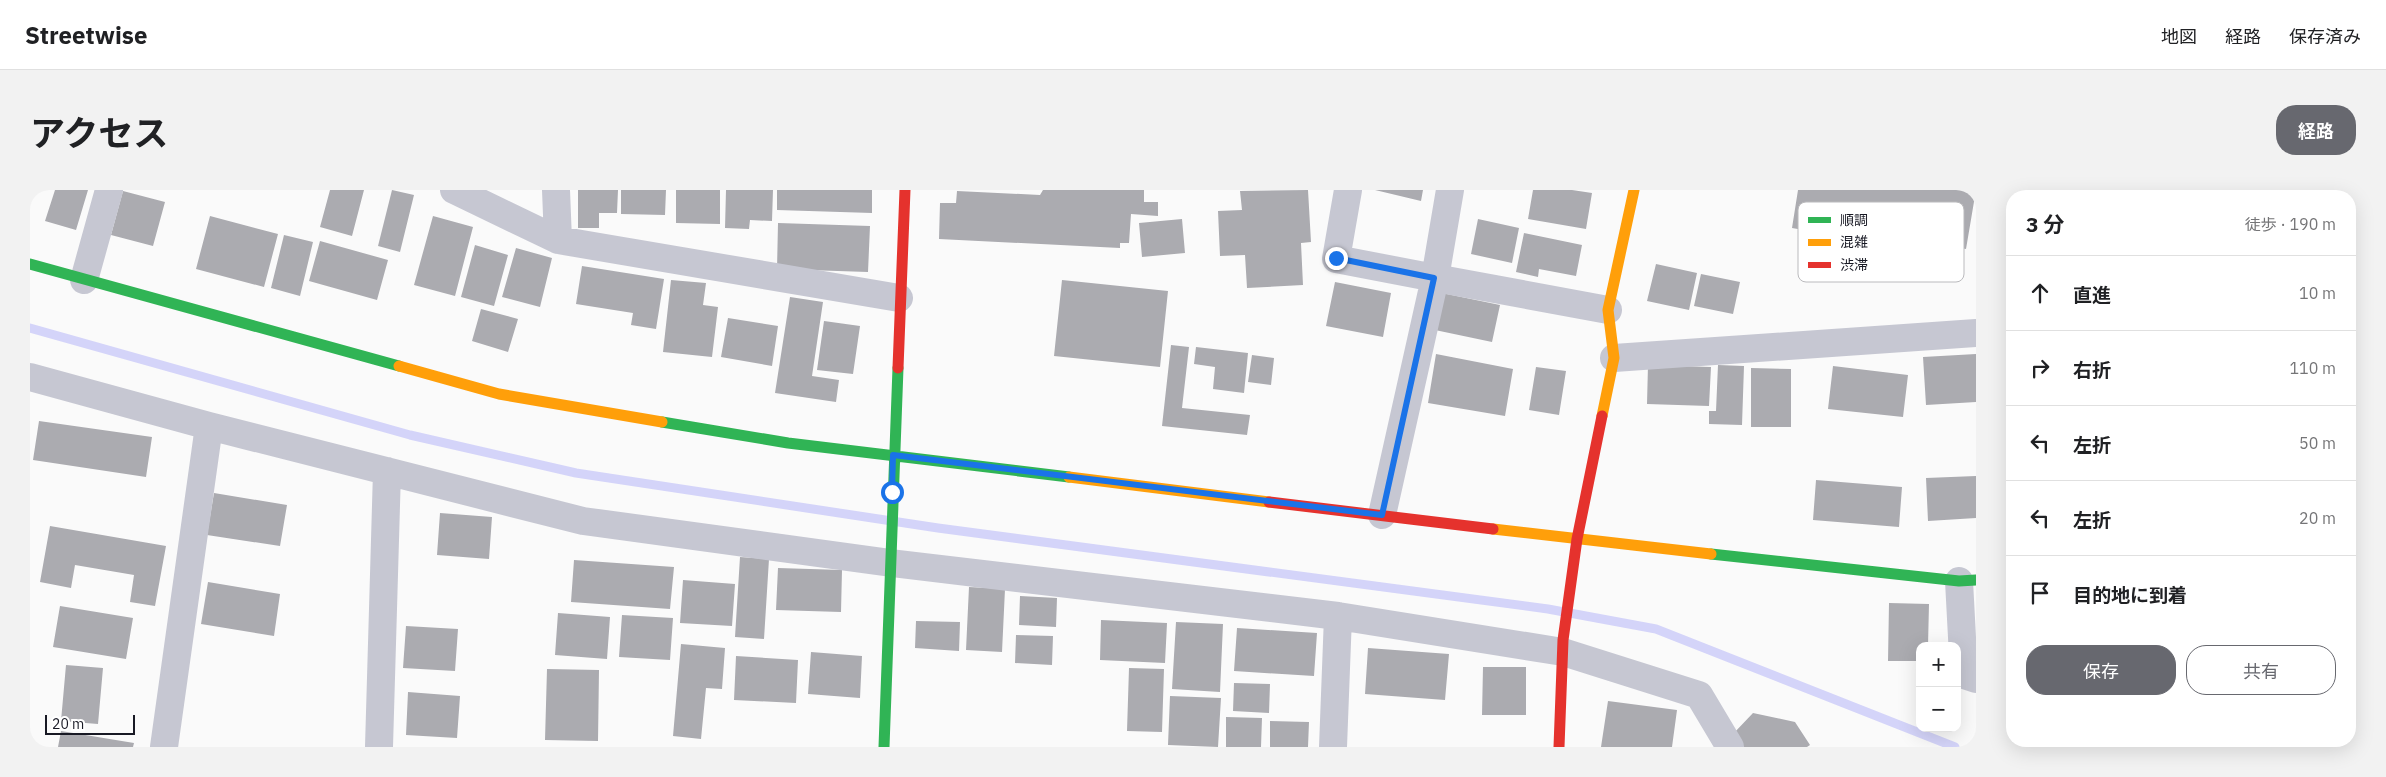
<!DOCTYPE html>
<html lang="ja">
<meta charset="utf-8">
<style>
:root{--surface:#fff;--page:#f2f2f2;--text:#202124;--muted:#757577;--line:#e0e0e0;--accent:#67686f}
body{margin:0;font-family:"IBM Plex Sans","Noto Sans JP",sans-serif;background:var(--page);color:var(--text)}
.controls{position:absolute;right:15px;bottom:15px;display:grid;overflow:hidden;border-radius:10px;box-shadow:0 5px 20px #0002}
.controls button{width:45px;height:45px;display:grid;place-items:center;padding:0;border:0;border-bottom:1px solid var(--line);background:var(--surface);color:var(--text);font:25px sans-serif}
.scale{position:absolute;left:15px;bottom:12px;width:90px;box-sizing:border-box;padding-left:5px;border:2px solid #181924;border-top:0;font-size:14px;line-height:18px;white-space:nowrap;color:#181924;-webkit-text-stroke:4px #fff;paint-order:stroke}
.stop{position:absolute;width:15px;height:15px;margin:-11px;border:4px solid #1a73e8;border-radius:50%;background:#fff}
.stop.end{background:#1a73e8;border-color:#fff;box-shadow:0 1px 5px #0008}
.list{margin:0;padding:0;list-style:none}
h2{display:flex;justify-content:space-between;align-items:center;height:65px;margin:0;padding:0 20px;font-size:21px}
h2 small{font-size:16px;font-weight:400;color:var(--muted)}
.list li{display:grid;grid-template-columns:32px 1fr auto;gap:15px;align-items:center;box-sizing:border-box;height:75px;padding:0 20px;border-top:1px solid var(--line)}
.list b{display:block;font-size:19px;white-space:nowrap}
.list em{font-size:16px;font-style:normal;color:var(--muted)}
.actions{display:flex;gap:10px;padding:15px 20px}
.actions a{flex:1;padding:11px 0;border:1px solid var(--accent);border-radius:20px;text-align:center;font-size:18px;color:var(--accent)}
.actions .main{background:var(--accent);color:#fff}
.icon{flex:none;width:28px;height:28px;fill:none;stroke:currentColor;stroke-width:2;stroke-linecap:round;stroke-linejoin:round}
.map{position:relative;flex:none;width:1946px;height:557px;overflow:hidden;border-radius:20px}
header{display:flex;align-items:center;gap:30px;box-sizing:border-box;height:70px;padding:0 25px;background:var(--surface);border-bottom:1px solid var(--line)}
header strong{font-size:24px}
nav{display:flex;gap:28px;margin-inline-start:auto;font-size:18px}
.intro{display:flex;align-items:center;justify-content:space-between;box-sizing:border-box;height:120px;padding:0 30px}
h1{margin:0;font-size:35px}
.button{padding:12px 22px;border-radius:20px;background:var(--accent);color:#fff;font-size:18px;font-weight:700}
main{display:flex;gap:30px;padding:0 30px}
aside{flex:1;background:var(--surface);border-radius:20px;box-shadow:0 5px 20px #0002}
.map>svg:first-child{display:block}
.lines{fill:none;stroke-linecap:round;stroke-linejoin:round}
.stream{stroke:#d4d4f9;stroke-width:9}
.building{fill:#ababb0}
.street{stroke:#c6c7d2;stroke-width:28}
.fast{stroke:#30b455;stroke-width:11}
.slow{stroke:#ff9f0a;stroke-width:11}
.jam{stroke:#e5322d;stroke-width:11}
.route{stroke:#1a73e8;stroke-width:6}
.key{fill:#fff;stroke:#bababd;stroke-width:1}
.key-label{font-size:14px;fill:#181924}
</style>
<header>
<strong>Streetwise</strong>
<nav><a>地図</a><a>経路</a><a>保存済み</a></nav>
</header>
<div class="intro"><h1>アクセス</h1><a class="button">経路</a></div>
<main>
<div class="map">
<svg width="1946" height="557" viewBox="0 0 1946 557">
<rect width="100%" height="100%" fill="#fafafa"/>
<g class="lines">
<path class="stream" d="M0 138 380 245 546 283 908 338 1518 419 1626 439 1925 557"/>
</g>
<path class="building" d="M25 0H58L46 40 15 31Z
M300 0H334L322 46 290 37Z
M362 0 384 5 370 62 348 56Z
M548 0H588L587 23H569V38H548Z
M591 0H636L635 25 591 24Z
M646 0H690V34L646 33Z
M696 0H743L742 31 720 30 719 39 695 38Z
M747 0H842V23L747 20Z
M1013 0H1114V12H1128V26L1101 24 1099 53H1090V58L909 49 910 13H926L927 1 1010 5Z
M1278 0 1281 52 1271 53 1273 95 1217 98 1215 65 1190 66 1188 21 1212 20 1210 1Z
M1345 0H1393L1391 11Z
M1503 0H1542L1562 3 1556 39 1498 29Z
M1768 0H1946L1936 59 1886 50 1884 59 1762 38Z
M93 1 135 12 123 56 81 45Z
M180 26 248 44 234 97 166 79Z
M403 26 443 37 425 106 384 95Z
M1152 29 1155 63 1112 67 1109 33Z
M1448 29 1489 38 1482 73 1441 64Z
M748 33 840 36 838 82 747 79Z
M1494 43 1552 55 1546 86 1509 79 1508 87 1486 82Z
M254 45 283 52 270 106 241 98Z
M290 51 358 70 347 110 279 91Z
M445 55 478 65 464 116 431 107Z
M486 58 522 68 510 117 472 107Z
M1626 74 1667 83 1659 120 1617 111Z
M552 76 634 89 626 139 601 135 603 123 546 114Z
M1671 84 1710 92 1703 124 1664 116Z
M641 90 676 93 673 115 688 117 682 167 633 162Z
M1032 90 1138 101 1130 177 1024 166Z
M1305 92 1361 103 1353 147 1296 136Z
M1412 103 1470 115 1462 152 1405 140Z
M760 107 793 112 782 186 809 190 806 212 745 203Z
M451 119 488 129 478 162 442 151Z
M698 128 748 136 742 176 691 167Z
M794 131 830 136 823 184 787 180Z
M1141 155 1159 157 1152 218 1220 225 1217 245 1132 236Z
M1166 157 1218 163 1214 203 1183 199 1185 177 1164 174Z
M1406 164 1483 179 1475 226 1398 213Z
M1946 164V212L1896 215 1893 167Z
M1222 165 1244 168 1241 195 1218 192Z
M1618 175 1681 177 1679 216 1617 214Z
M1688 175 1714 176 1712 235 1679 234V221H1686Z
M1803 176 1878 185 1873 227 1798 219Z
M1506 177 1536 181 1529 225 1499 220Z
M1721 178 1761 179V237H1721Z
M9 231 122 247 116 287 3 270Z
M1946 286V328L1898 331 1896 288Z
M1786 290 1872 297 1869 337 1783 330Z
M184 303 257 315 250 356 177 345Z
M410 323 462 327 459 369 407 365Z
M20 336 136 356 125 416 100 412 104 385 45 375 41 398 10 392Z
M710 367 739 369 734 449 705 447Z
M544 370 644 377 640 419 541 412Z
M748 378 812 380 811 422 746 420Z
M653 390 705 394 702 436 650 433Z
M178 392 250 404 244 446 171 434Z
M939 397 975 399 972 462 936 460Z
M990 406 1027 408 1026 437 989 435Z
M1859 413 1899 414 1898 456H1890V471H1858Z
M30 416 103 428 96 469 23 457Z
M528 423 580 427 577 469 525 465Z
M592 425 643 428 640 470 589 467Z
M1071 430 1137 433 1135 473 1070 470Z
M886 431 930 432 929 461 885 458Z
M1146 432 1193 434 1190 502 1142 499Z
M376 436 428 439 425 481 373 478Z
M1207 438 1287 443 1284 486 1204 481Z
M986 445 1023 446 1022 475 985 473Z
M651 454 695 458 692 499 676 498 671 549 643 546Z
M1338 458 1419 464 1415 510 1335 504Z
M781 462 832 466 830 508 778 504Z
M706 466 768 470 766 513 704 510Z
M36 475 73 478 68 534 31 531Z
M1453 477H1496V525H1452Z
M1099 478 1134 479 1132 542 1097 541Z
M517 479 569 480 568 551 515 550Z
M1204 493 1240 494 1239 523 1203 521Z
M378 502 430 506 427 548 376 545Z
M1140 506 1191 508 1188 557 1138 555Z
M1578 511 1647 520 1642 557H1571Z
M1723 523 1765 532 1780 555 1777 557H1713L1703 544Z
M1196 527 1232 528 1231 557H1196Z
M1240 531 1279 532 1278 557H1240Z
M31 541 104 553 103 557H28Z"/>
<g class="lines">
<path class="street" d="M424 0 528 50 869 108
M526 0 528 50
M1318 0 1306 69 1405 88 1352 325
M1420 0 1405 88 1578 120
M54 90 79 0
M1584 168 1946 143
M0 187 179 236 553 331 861 373 1308 426 1533 462 1669 505 1700 557
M1929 391 1934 485 1946 489
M134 557 179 236
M349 557 357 281
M1303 557 1308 426"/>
<path class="fast" d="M0 74 369 176
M632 232 758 253 1039 287
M1681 364 1929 391 1946 390
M854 557 868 178"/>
<path class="slow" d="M369 176 469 204 632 232
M1572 226 1584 168 1578 120 1604 0
M1039 287 1239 312
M1463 339 1681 364"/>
<path class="jam" d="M868 178 875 0
M1239 312 1463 339
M1529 557 1533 450 1547 349 1572 226"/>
</g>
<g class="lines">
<path class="route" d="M862 302 863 265 1352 325 1404 88 1306 68"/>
</g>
<rect x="1768" y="12" width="166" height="80" rx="8" class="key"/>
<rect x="1778" y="27" width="23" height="6" fill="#30b455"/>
<rect x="1778" y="49" width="23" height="7" fill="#ff9f0a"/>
<rect x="1778" y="72" width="23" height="6" fill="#e5322d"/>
<g class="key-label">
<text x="1810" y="35">順調</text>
<text x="1810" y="57">混雑</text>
<text x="1810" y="80">渋滞</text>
</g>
</svg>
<div class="controls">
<button>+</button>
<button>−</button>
</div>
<div class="scale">20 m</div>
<div class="stop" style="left:862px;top:302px"></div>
<div class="stop end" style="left:1306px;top:68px"></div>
</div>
<aside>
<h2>3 分<small>徒歩 · 190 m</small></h2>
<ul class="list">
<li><svg class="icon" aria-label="ahead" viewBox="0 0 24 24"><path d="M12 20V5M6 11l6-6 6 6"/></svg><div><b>直進</b></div><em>10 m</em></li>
<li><svg class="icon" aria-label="right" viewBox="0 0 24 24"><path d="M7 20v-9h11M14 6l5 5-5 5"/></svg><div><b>右折</b></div><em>110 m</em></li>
<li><svg class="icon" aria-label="left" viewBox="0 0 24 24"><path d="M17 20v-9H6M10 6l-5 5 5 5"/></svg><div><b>左折</b></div><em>50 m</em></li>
<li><svg class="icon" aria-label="left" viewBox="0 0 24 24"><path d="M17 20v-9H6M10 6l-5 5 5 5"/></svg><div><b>左折</b></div><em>20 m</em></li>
<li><svg class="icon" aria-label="arrive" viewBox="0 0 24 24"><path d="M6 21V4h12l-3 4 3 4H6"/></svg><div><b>目的地に到着</b></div></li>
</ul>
<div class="actions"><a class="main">保存</a><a>共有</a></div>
</aside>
</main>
